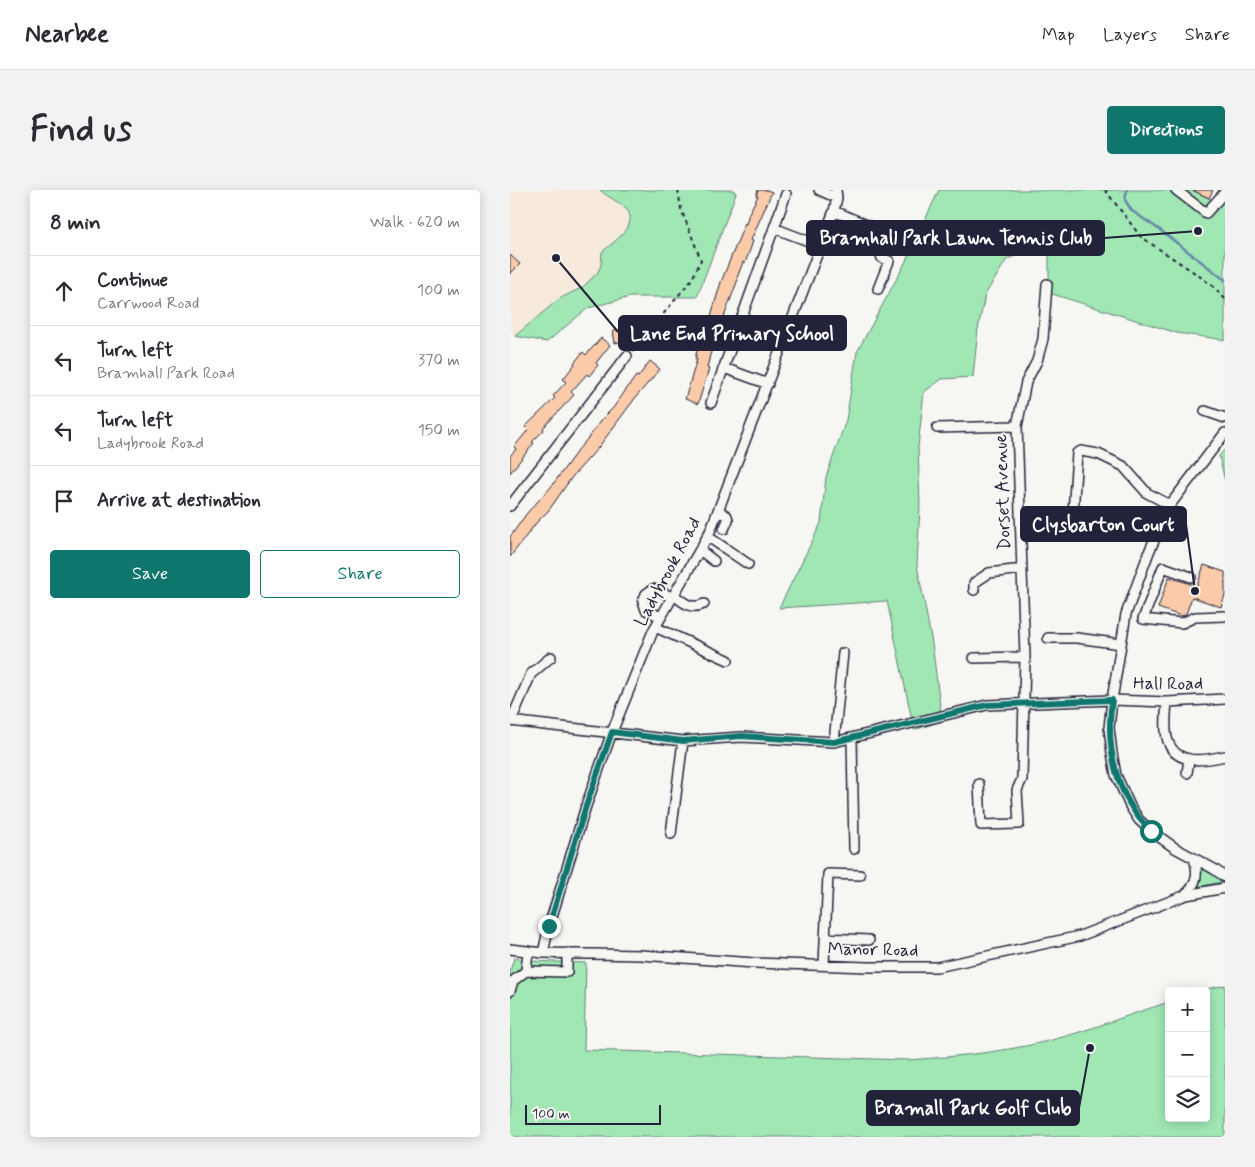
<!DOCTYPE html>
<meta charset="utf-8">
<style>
:root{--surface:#fff;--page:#f2f2f3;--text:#2b2b33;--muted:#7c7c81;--line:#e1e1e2;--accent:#0f766e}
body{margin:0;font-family:Mynerve,sans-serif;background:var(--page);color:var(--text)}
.controls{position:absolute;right:15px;bottom:15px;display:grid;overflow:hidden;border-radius:5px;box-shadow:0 2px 12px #0003}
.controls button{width:45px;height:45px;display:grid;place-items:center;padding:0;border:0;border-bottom:1px solid var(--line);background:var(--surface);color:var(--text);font:25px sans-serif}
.scale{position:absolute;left:15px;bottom:12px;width:136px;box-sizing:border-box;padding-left:5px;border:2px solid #22223b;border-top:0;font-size:14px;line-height:18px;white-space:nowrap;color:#22223b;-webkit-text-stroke:4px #f6f6f2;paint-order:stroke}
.stop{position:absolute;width:15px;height:15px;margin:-11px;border:4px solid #0f766e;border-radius:50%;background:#fff}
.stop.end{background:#0f766e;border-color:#fff;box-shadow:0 1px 5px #0008}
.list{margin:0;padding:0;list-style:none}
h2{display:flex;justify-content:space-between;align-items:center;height:65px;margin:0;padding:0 20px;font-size:21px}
h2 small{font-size:16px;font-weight:400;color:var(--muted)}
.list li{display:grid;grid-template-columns:32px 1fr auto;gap:15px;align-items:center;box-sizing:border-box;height:70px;padding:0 20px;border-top:1px solid var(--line)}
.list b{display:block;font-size:19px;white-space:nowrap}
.list p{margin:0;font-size:16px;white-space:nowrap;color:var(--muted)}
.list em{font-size:16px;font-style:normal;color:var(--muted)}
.actions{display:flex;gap:10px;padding:15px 20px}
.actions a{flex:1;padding:11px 0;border:1px solid var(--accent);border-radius:5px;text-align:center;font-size:18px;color:var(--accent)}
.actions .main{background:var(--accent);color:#fff}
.icon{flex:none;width:28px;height:28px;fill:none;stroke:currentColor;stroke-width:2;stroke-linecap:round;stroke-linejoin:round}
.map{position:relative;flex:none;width:715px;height:947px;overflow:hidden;border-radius:5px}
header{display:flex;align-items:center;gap:30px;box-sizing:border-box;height:70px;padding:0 25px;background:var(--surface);border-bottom:1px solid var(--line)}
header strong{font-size:24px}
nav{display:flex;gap:28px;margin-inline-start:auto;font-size:18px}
.intro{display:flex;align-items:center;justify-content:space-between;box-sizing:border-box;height:120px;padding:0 30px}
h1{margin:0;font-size:35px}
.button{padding:12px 22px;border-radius:5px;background:var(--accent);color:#fff;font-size:18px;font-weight:700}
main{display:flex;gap:30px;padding:0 30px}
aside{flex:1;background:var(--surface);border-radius:5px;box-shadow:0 2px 12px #0003}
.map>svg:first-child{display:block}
.built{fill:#f7e9dc}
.green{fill:#a0e7b4;stroke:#618478}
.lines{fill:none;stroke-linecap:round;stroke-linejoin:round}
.stream{stroke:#6887aa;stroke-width:2.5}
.building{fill:#facaa9;stroke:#22223b}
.minor-casing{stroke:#22223b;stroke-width:12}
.path{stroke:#22223b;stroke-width:2;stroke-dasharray:4 4;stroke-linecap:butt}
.minor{stroke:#f6f6f2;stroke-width:9}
.route{stroke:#0f766e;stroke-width:6}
.labels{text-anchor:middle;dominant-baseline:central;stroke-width:4;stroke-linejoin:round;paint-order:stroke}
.street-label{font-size:18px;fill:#22223b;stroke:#f6f6f2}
.leader{fill:none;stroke:#22223b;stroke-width:2}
.callout-dot{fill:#22223b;stroke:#f6f6f2;stroke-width:2}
.callout{fill:#22223b;stroke:#22223b;stroke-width:2}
.callout-label{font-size:19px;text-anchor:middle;font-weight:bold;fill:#fff}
</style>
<header>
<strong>Nearbee</strong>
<nav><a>Map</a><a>Layers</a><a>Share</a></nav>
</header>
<div class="intro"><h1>Find us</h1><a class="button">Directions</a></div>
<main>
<aside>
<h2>8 min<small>Walk · 620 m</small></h2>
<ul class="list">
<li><svg class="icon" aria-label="ahead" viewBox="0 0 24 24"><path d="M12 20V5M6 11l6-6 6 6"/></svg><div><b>Continue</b><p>Carrwood Road</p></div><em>100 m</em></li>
<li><svg class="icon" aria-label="left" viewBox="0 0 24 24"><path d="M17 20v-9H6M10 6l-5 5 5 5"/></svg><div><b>Turn left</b><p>Bramhall Park Road</p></div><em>370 m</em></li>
<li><svg class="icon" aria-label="left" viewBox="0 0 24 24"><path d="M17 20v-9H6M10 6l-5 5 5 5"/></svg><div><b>Turn left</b><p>Ladybrook Road</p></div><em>150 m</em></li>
<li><svg class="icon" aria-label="arrive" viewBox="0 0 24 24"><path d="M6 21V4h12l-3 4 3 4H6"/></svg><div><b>Arrive at destination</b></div></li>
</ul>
<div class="actions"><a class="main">Save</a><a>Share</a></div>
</aside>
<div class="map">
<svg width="715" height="947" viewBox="0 0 715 947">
<rect width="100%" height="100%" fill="#f6f6f2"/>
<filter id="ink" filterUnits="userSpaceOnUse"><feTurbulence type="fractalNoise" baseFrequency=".02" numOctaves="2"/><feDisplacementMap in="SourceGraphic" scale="10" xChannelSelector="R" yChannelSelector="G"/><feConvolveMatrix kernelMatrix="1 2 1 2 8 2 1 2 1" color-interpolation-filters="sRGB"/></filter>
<g filter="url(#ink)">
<path class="built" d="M0 0H90L98 7 116 18 121 28 118 38 92 62 91 75 89 82 73 97 49 109 5 146 0 141Z"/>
<path class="green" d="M90 0H224V2L226 3 187 107H120L78 118 37 152 5 146 49 109 73 97 88 82 91 75 92 62C102 53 131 34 116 19 109 11 98 8 90 0Z
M429 0H682L705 11 715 0V150L667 143 539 103V54L497 69 475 105 468 139 463 187 432 189 414 202 408 257 410 315 407 375 422 453 432 531 404 540 377 411 269 418 311 333 316 287 336 230 347 162 394 75Z
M715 259V291L709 266Z
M691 678 710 689 711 692 688 697Z
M4 768 21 771 76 773 74 860 398 870C453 866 507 861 560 845 594 835 626 822 659 812V928H696V801H688L715 795V947H0V781Z"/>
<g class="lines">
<path class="stream" d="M617 0 615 10 622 21 650 40 715 90"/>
</g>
<path class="building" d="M248 0H257L262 2 241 50 243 51 240 60 235 73 233 72 227 88 228 89 200 165 197 178 199 179 188 214 175 209 187 169H185L188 156 195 135 198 136 211 92 235 33 236 34 239 23 248 6H246Z
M682 0H703L699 8Z
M0 65 10 74 0 84Z
M121 138 123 150 105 153 103 141Z
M91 148 100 155 86 173 88 175 79 186 77 184 61 202 64 205 33 238 34 240 22 252 24 253 0 283V266L6 259 4 257 18 240 15 237 45 208 43 206 56 192 53 189 65 174 64 173 73 162 76 165Z
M140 171 150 179 126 207 88 258 62 287 39 320 27 332 0 367V347L17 323 41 297 67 261 79 247 91 230 103 218 126 186 128 187Z
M694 375 715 382V405L711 417 682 407 676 424 671 426 648 418 659 387 687 396Z"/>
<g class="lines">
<defs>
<path id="minor" d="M309 0 327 8
M666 0 696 23 715 2
M324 21 359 36 372 68 379 71 368 99
M264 38 276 4
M214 178 258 194
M201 213 264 38 311 56
M695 221 715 228
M427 238 507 236
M715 243 660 315 639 362 616 424 602 510 599 538 602 563 606 585 620 616 629 630 641 641 665 658 704 679 715 687
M0 316 117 166
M208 320 217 326 218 330 214 339
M563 324 567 263 571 261 588 264 613 276 637 303 660 315
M197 346 238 374
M190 360 204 371
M681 387 653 377 633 429 672 433 685 427 715 426
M464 400V393L479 383 512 379
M164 405C174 413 181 420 194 414
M151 427 136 420 133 411 136 404 143 399 151 401 162 408
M145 437 218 470
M538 448H567L611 454
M464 468 515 467
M657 512C655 533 651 564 679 569 688 571 706 568 715 566
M0 531 173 551 231 547 324 552 477 515 602 510 657 512 715 509
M1 531 21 484 41 467
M342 549 344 659
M324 552 333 463
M677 583 679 569
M469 594 471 635 509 634 507 600 512 589 515 467 507 236 516 192 527 171 533 149 537 94
M161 644 173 551
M676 704C687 694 689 683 684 668
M315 748 359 750
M0 759 33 763 131 765 244 773 357 777H427L570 746 676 705 715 698
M33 763 39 736 76 616 102 542 143 441 199 344 324 21 327 8 326 0
M314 775 318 684 350 685
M16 781 18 761
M0 801 3 791 16 781 57 782V763"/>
</defs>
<use href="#minor" class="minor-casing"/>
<path class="path" d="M595 0 631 47 688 85 705 98 715 109
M123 161 182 89 191 70 171 19 168 0"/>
<use href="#minor" class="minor"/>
</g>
</g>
<g class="lines" filter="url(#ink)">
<path class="route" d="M39 736 76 616 102 542 173 551 231 546 324 552 477 515 602 510C595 557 606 607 641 641"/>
</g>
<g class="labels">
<g class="street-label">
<text transform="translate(493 302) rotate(-92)">Dorset Avenue</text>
<text transform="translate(158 382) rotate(-62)">Ladybrook Road</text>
<text x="658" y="494">Hall Road</text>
<text transform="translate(363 760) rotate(1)">Manor Road</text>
</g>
</g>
<path class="leader" d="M688 41L594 48M46 68L109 143M685 401L676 334M580 858L569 918"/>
<g class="callout-dot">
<circle cx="688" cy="41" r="5"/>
<circle cx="46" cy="68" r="5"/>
<circle cx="685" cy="401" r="5"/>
<circle cx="580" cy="858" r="5"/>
</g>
<g class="callout">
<rect x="297" y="31" width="297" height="34" rx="5"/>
<rect x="109" y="126" width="227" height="34" rx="5"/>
<rect x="511" y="317" width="165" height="34" rx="5"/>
<rect x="357" y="901" width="212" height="34" rx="5"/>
</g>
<g class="callout-label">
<text x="446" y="54">Bramhall Park Lawn Tennis Club</text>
<text x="222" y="150">Lane End Primary School</text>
<text x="593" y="341">Clysbarton Court</text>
<text x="463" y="924">Bramall Park Golf Club</text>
</g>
</svg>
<div class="controls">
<button>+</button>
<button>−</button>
<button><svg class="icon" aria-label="layers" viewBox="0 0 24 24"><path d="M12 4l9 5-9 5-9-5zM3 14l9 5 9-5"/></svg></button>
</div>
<div class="scale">100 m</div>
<div class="stop" style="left:641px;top:641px"></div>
<div class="stop end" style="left:39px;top:736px"></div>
</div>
</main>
